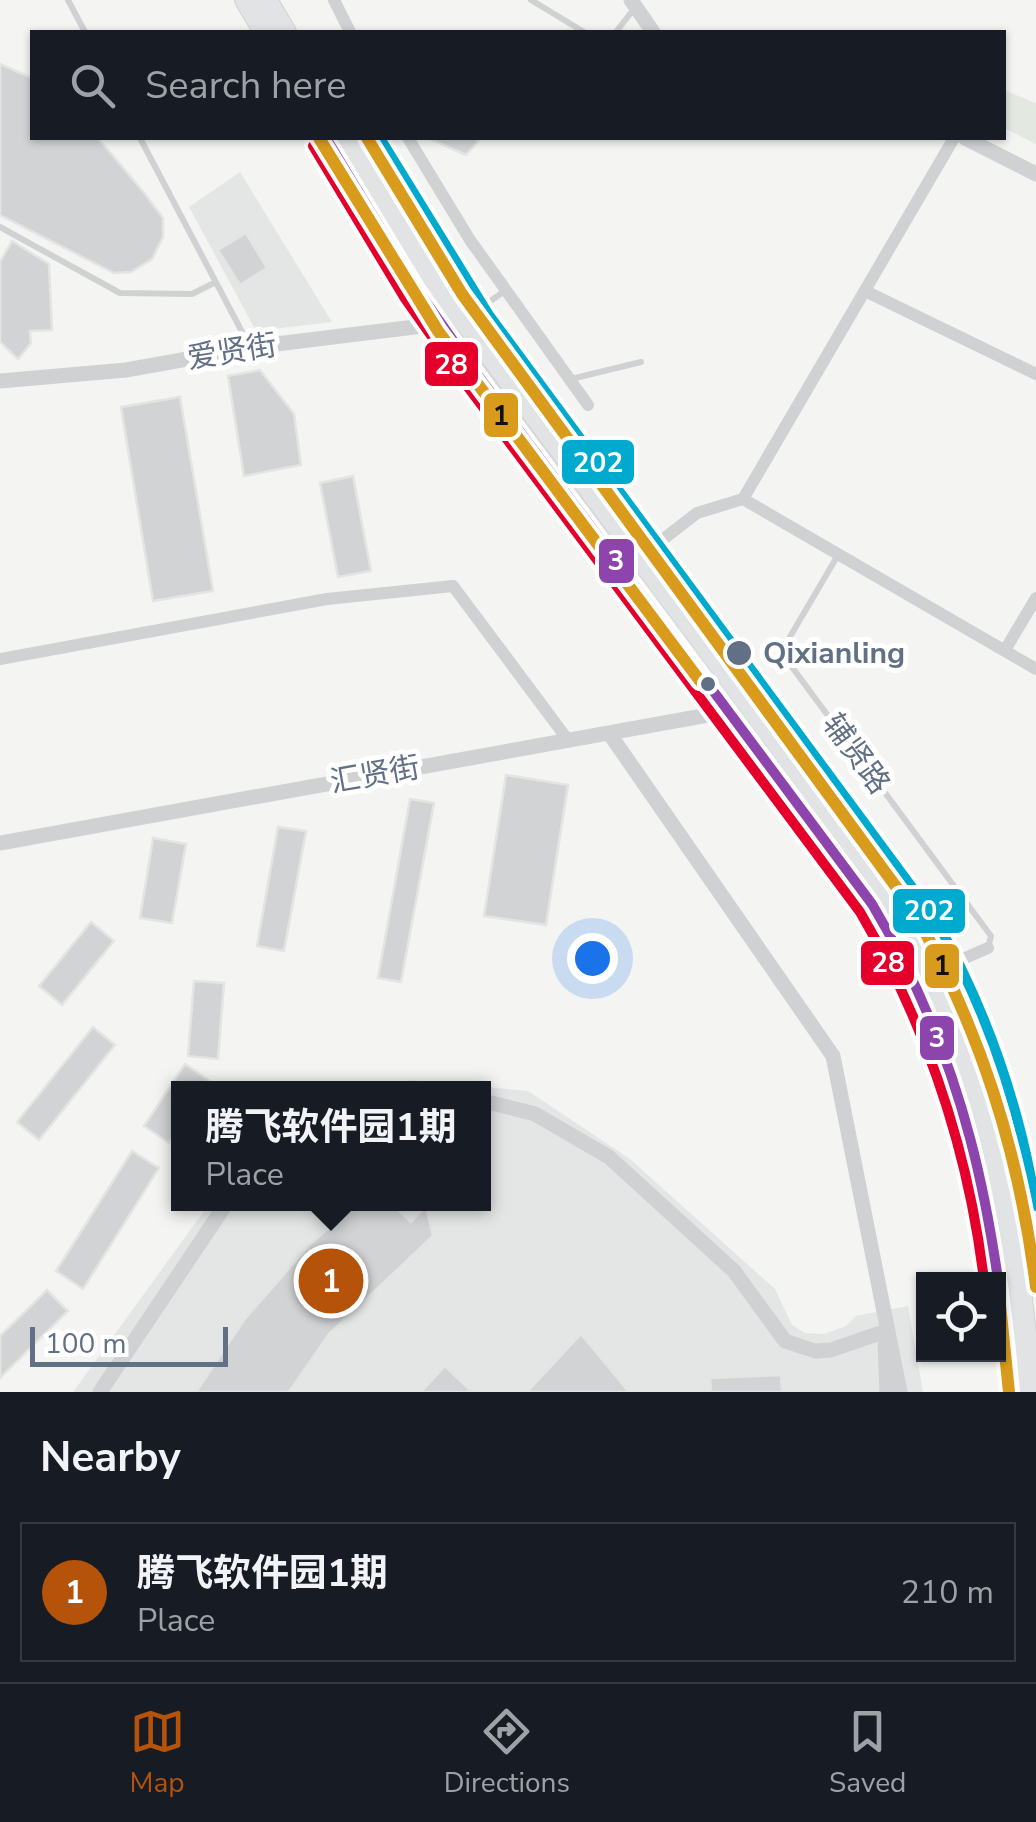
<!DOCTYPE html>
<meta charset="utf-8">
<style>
:root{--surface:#171b24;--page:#20242c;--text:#f1f3f6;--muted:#9ea1a6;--line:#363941;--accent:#b45309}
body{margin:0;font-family:"Nunito Sans","Noto Sans SC",sans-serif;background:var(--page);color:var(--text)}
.controls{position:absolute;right:30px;bottom:30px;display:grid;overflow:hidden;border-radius:0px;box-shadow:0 2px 8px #0004}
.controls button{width:90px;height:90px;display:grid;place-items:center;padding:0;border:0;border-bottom:2px solid var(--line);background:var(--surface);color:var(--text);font:50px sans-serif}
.scale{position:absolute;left:30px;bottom:25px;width:198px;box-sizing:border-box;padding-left:10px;border:5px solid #627086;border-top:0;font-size:28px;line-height:35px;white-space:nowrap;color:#627086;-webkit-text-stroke:8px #fff;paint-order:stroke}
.you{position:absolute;left:592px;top:958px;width:35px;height:35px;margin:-25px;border:8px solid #fff;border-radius:50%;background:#1a73e8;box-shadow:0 0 0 15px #1a73e833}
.badge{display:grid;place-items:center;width:65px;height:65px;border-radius:50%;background:var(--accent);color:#fff;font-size:32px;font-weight:700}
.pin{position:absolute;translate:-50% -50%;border:5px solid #fff;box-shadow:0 2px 10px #0006}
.popup{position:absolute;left:171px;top:1081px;width:320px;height:130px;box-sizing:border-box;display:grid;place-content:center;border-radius:0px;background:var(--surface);filter:drop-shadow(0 2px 8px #0005);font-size:32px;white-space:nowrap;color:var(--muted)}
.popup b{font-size:38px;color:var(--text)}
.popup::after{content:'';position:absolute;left:50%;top:100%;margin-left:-20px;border:20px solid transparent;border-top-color:var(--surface)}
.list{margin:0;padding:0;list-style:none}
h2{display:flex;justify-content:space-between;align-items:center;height:130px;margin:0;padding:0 40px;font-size:42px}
h2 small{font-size:32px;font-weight:400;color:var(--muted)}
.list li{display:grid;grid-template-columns:65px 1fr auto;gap:30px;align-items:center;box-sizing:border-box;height:140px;margin:0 20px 20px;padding:0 20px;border:2px solid var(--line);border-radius:0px}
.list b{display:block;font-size:38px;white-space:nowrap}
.list p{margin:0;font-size:32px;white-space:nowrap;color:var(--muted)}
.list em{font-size:32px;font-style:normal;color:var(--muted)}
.icon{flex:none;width:55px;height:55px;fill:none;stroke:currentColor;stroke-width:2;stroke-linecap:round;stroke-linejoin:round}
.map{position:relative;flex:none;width:1036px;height:1392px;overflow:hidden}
.search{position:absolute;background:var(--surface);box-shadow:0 2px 8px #0004;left:30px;right:30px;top:30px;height:110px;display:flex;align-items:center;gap:25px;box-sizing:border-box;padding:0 35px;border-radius:0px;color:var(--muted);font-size:38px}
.sheet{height:290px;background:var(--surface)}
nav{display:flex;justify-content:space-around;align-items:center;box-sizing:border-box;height:140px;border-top:2px solid var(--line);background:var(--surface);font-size:28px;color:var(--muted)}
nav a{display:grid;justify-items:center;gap:5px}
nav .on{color:var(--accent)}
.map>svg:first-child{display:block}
.built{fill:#e4e6e5}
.green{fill:#e3e8e1}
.building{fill:#d2d3d4;stroke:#e4e4e2;stroke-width:2.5}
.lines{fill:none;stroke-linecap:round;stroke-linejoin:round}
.trunk-casing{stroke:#d0d2d2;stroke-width:22}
.service{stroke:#d0d1d2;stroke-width:6}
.minor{stroke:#d0d1d2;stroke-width:12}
.tertiary{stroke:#d0d1d2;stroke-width:15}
.trunk{stroke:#e2e3e4;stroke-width:20}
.bus-1-casing{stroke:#fff;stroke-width:18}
.bus-2-casing{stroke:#fff;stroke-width:18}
.bus-1{stroke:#8e44ad;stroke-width:10}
.bus-2{stroke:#e4002b;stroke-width:10}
.tram-1-casing{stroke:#fff;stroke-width:18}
.tram-1{stroke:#00a9ce;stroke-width:10}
.metro-1-casing{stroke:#fff;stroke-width:20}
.metro-1{stroke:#d99b1b;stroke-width:12}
.stop-dot{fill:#627086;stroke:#fff;stroke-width:4}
.labels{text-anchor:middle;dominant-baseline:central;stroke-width:10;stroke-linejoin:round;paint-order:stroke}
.street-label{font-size:30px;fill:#627086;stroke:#fff}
.stop-label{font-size:30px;font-weight:bold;fill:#627086;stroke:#fff;text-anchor:start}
.line-badge{stroke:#fff;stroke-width:4}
.badge-label{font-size:28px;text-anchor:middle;font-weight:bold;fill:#fff}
.pale-badge-label{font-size:28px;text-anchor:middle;font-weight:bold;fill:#111}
</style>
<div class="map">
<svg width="1036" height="1392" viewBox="0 0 1036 1392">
<rect width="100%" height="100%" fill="#f4f5f3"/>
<path class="built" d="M240 172 332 322 256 331 189 207Z
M411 1080 528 1091 630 1159 775 1289 792 1325 805 1333 824 1334 846 1326 856 1316 908 1306 923 1392H73L209 1204H484V1088H378Z"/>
<path class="green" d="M1004 90 1036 103V144L1004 128Z"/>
<path class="building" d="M0 64 32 78V138H98L145 194 163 218V237L152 259 131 272 114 273 0 215Z
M428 138H481L466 155Z
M246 233 267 268 240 285 218 250Z
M12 241 49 264 52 330 30 331 31 343 18 359 0 342V262Z
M260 370 294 414 301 465 244 476 228 376Z
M180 397 213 591 153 601 121 407Z
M353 476 371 571 338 577 320 483Z
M506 775 568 785 546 925 484 916Z
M410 799 434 803 401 982 378 978Z
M278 827 306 831 284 951 257 946Z
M153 838 186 844 172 923 140 918Z
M91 922 114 941 62 1005 39 986Z
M194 981 224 983 218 1059 188 1056Z
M93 1027 115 1045 39 1140 17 1122Z
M185 1064 210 1081 205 1088H178V1129L169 1143 144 1126Z
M132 1151 159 1168 83 1289 56 1271Z
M358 1204H392L411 1222 426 1206 433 1236 329 1334 289 1392H196L244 1320 311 1243Z
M47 1290 68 1311 0 1378V1336Z
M581 1334 629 1392H527Z
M445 1366 472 1392H421Z
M781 1375 782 1392H711L710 1378Z"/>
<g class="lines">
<defs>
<path id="trunk" d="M245 0 264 32
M267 0 286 32
M326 138 417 289 471 366 872 904C968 1048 998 1222 1011 1392
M348 138 433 279 887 891C987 1040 1018 1216 1031 1392"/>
</defs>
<use href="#trunk" class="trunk-casing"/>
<path class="service" d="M68 0 85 32
M531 0 584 32
M616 32 633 10
M140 138 250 347
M0 227 120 293 192 294 216 282
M468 317 506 290
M571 379 641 362
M838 555 784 647 789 663 991 936 988 948"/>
<path class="minor" d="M334 0 350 32
M408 138 470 240 588 405
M865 291 1036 374
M743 499 1036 669
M639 558 697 513 743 499 954 138
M1005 650 1036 598
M0 659 327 599 453 586 568 740
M935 971 988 948"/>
<path class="tertiary" d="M631 0 653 32
M965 138 1036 174
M0 381 126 370 260 346 447 323
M609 733 833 1056 900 1392
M0 843 736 710
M484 1101 535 1114 609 1157 734 1271 785 1341 815 1351 831 1350 886 1331
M885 1345 887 1392
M100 1392 226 1204"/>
<use href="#trunk" class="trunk"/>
<defs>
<path id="bus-1" d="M326 138 417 289 471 366 872 904C965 1060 995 1213 1011 1392"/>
<path id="bus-2" d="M313 146 404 297 459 375 860 912C927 1026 968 1148 984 1280"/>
</defs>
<use href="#bus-1" class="bus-1-casing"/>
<use href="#bus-2" class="bus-2-casing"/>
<use href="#bus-1" class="bus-1"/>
<use href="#bus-2" class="bus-2"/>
<defs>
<path id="tram-1" d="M380 138 489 315 934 917C986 1008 1019 1102 1036 1206"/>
</defs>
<use href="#tram-1" class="tram-1-casing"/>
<use href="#tram-1" class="tram-1"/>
<defs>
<path id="metro-1" d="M319 138 438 331 700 681
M367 138 462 294 913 910C980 1029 1019 1151 1036 1287
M998 1285 1009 1392"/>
</defs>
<use href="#metro-1" class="metro-1-casing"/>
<use href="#metro-1" class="metro-1"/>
</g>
<g class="stop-dot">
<circle cx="739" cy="653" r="14"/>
<circle cx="708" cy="684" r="9"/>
</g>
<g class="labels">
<g class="street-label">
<text transform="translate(232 352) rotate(-9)">爱贤街</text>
<text transform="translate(856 754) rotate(54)">辅贤路</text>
<text transform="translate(375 775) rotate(-10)">汇贤街</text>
</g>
<g class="stop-label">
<text x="763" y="653">Qixianling</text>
</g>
</g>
<g class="line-badge">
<rect x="423" y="340" width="57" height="48" rx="10" fill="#e4002b"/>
<rect x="482" y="391" width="38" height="48" rx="10" fill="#d99b1b"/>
<rect x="560" y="438" width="76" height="48" rx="10" fill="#00a9ce"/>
<rect x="597" y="537" width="39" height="48" rx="10" fill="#8e44ad"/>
<rect x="891" y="887" width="76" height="48" rx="10" fill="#00a9ce"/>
<rect x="859" y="939" width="57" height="48" rx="10" fill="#e4002b"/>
<rect x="923" y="942" width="38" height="48" rx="10" fill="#d99b1b"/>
<rect x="918" y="1014" width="38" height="48" rx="10" fill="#8e44ad"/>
</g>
<g class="badge-label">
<text x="451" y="374">28</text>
<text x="598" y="472">202</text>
<text x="616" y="570">3</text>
<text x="929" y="920">202</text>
<text x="888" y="972">28</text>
<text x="937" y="1047">3</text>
</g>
<g class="pale-badge-label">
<text x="501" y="425">1</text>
<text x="942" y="975">1</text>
</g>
</svg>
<div class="controls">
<button><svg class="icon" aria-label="locate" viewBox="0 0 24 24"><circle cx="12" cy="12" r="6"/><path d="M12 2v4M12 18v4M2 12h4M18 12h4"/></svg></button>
</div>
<div class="scale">100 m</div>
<div class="you"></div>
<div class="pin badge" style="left:331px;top:1281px">1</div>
<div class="popup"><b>腾飞软件园1期</b>Place</div>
<div class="search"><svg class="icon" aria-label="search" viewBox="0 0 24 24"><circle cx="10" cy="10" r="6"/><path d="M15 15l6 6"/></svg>Search here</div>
</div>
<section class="sheet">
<h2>Nearby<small></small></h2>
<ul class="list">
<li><span class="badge">1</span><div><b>腾飞软件园1期</b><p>Place</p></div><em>210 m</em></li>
</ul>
</section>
<nav>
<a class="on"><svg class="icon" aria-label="map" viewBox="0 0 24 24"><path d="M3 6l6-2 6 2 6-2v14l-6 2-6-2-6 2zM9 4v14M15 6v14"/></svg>Map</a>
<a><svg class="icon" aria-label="directions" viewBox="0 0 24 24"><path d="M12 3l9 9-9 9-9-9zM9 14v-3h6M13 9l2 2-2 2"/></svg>Directions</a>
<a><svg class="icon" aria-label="saved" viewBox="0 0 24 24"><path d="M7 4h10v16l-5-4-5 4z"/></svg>Saved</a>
</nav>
